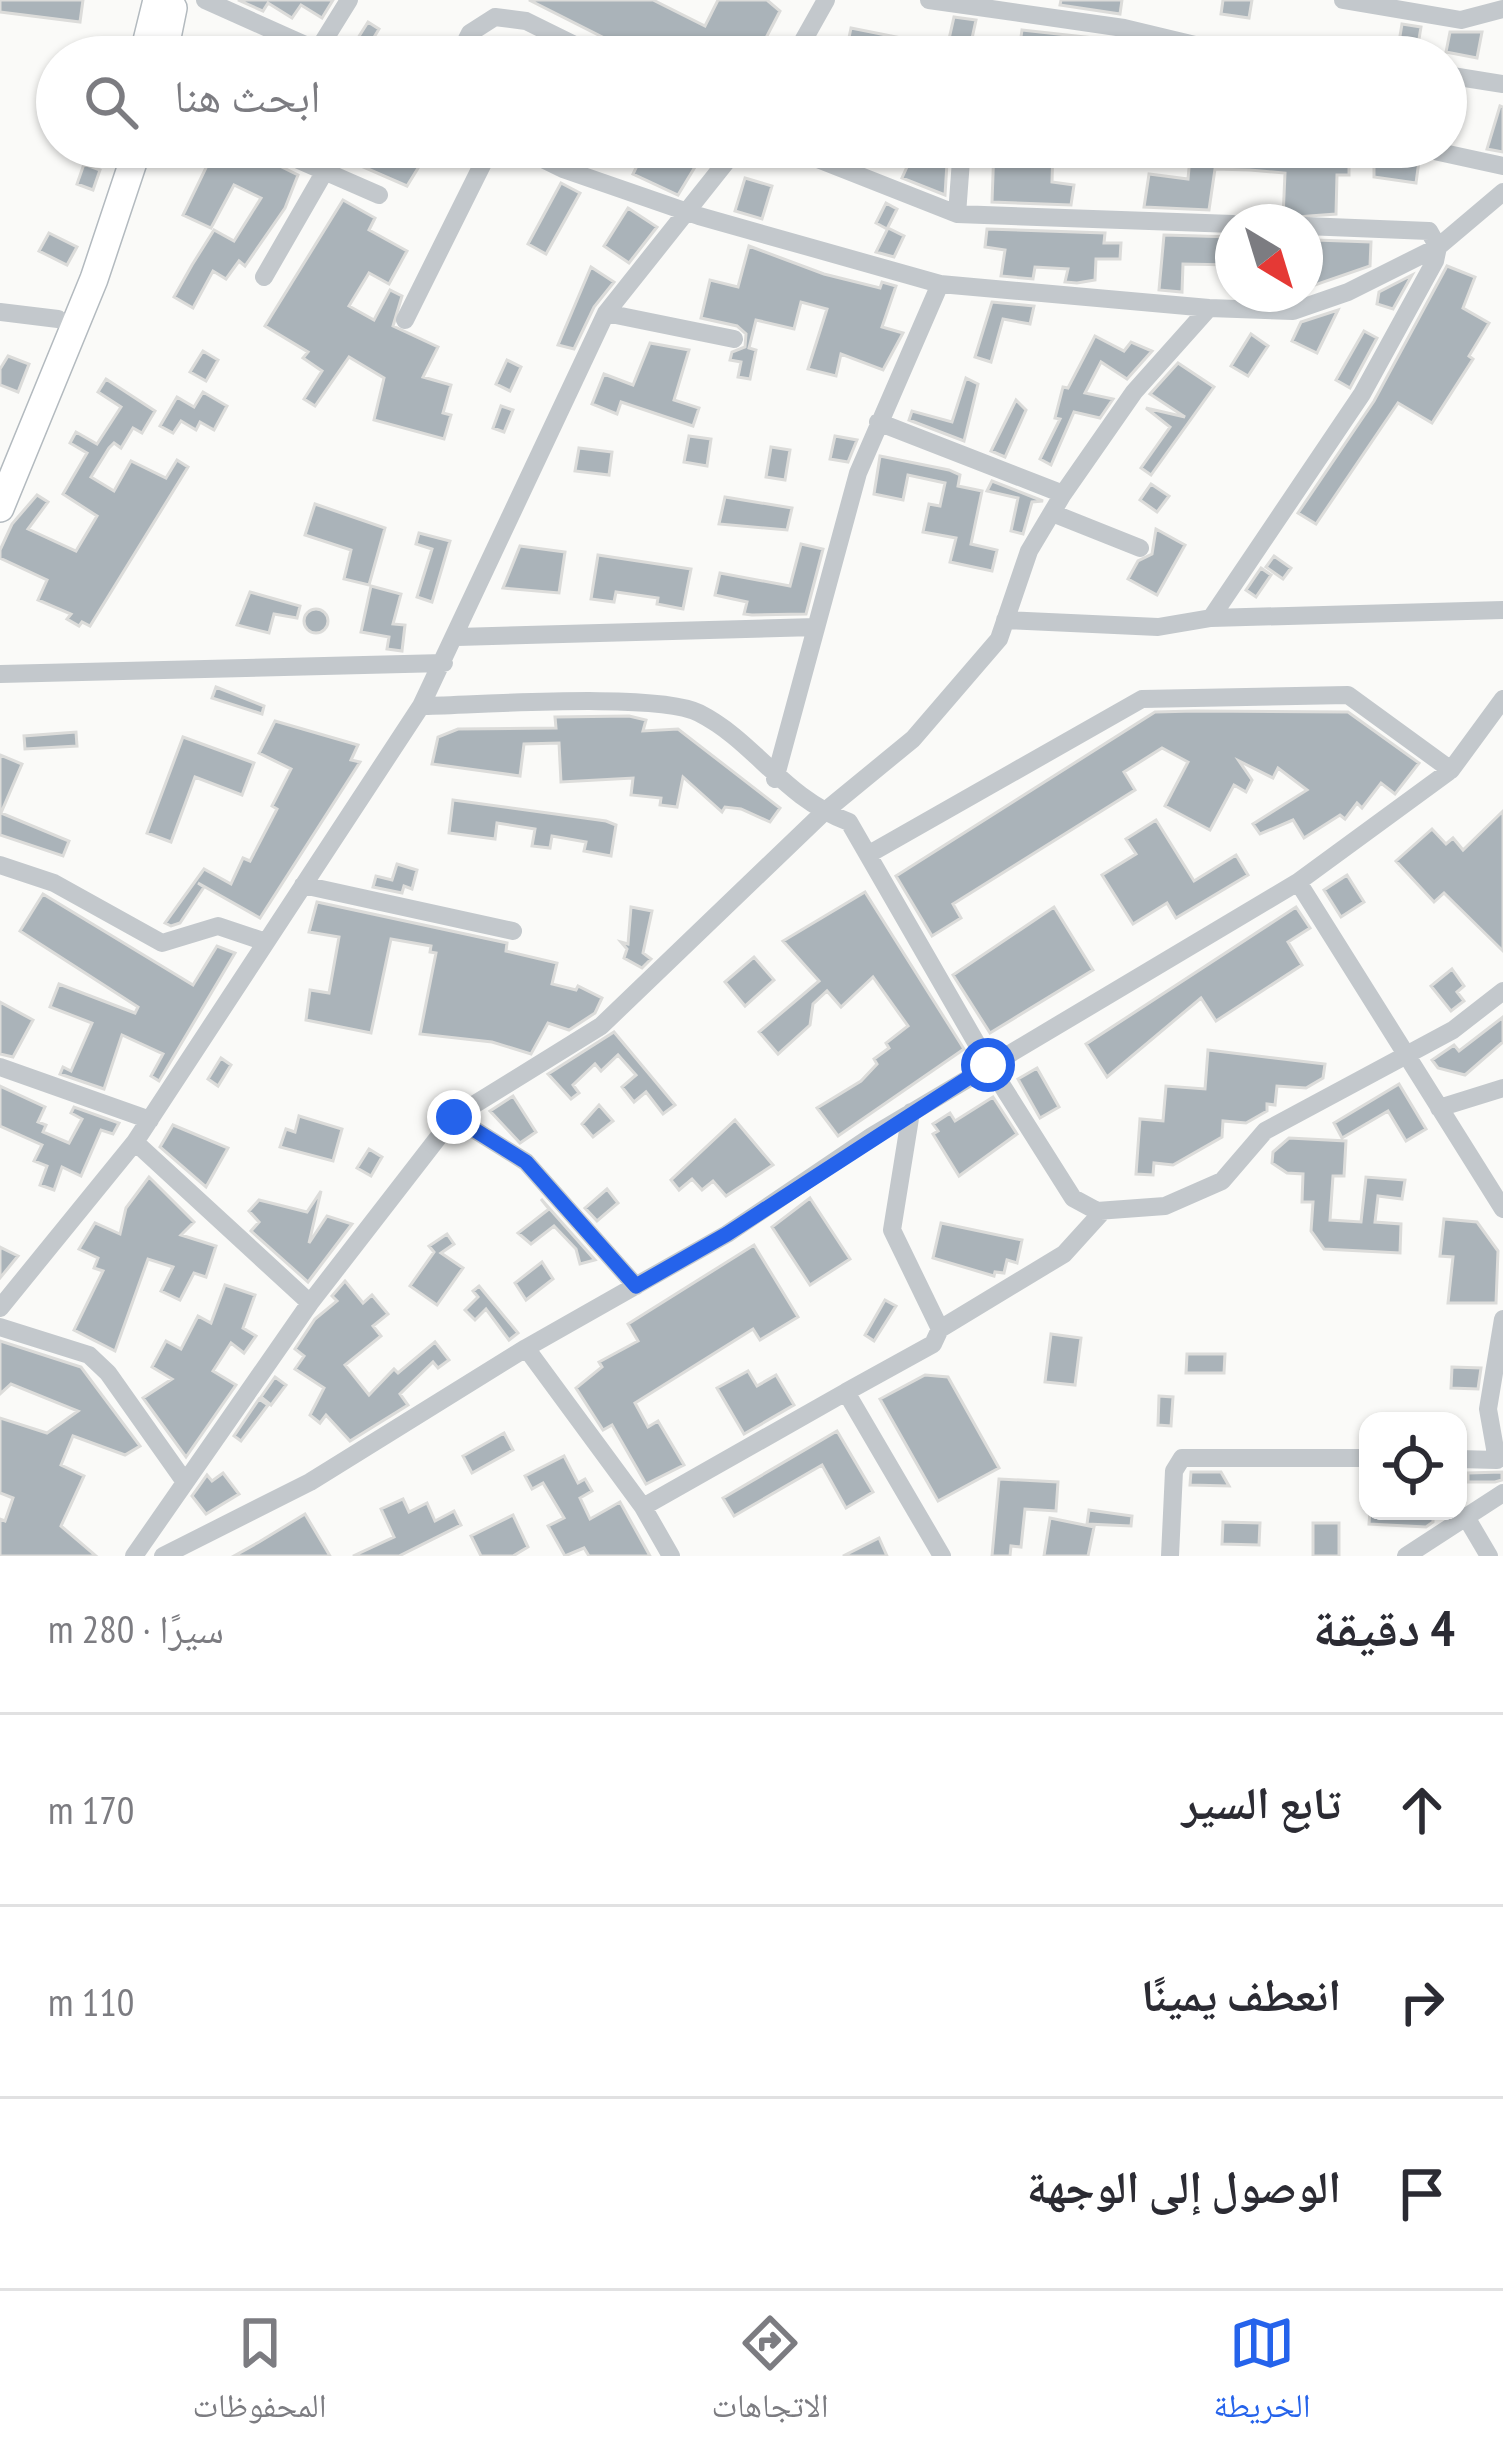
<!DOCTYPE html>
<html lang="ar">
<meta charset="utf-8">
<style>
:root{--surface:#fff;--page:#f7f7f7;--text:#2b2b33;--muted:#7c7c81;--line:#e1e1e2;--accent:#2563eb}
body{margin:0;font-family:"PT Sans Narrow","Noto Naskh Arabic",sans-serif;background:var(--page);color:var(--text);direction:rtl}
.controls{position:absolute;right:36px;bottom:36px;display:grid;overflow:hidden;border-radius:24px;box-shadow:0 3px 9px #0004}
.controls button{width:108px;height:108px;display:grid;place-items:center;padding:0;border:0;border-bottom:3px solid var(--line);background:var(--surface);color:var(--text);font:60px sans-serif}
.compass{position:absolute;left:1215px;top:204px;width:108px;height:108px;border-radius:50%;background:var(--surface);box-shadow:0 3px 9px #0004;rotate:142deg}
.stop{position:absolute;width:36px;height:36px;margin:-27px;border:9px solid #2563eb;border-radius:50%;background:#fff}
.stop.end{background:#2563eb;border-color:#fff;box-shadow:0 3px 12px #0008}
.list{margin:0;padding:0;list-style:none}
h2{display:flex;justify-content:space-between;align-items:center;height:156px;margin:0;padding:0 48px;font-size:51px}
h2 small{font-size:39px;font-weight:400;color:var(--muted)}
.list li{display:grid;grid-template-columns:78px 1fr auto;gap:36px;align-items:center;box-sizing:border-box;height:192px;padding:0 48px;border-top:3px solid var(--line)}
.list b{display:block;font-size:45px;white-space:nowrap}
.list em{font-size:39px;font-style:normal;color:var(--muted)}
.icon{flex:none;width:66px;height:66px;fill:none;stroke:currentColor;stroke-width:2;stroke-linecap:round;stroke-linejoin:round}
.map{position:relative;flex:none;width:1503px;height:1556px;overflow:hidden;direction:ltr}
.search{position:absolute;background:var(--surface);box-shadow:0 3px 9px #0004;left:36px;right:36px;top:36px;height:132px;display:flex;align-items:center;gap:30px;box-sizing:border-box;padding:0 42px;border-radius:66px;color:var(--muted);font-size:45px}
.sheet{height:732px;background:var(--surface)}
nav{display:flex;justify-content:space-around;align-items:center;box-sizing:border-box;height:168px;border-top:3px solid var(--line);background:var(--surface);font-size:33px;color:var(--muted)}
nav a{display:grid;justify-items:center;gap:6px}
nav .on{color:var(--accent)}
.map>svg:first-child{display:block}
.building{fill:#aab3b9;stroke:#dcdcda;stroke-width:3}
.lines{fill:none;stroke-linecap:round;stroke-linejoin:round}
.secondary-casing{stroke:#b3babf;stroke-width:30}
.street{stroke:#c3c8cc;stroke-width:18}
.secondary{stroke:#fff;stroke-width:27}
.route{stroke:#2563eb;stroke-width:15}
</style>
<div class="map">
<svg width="1503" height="1556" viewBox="0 0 1503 1556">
<rect width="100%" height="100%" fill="#fafaf8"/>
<path class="building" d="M0 0H83L80 22 0 12Z
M238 0H333L322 18 301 5 292 18 268 3 263 11Z
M529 0H653L705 26 718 0H767L780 11 756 57H642Z
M1061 0H1122L1120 14 1060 5Z
M1223 0H1252L1249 18 1221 14Z
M954 17 976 20 971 43 949 39Z
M368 22 379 29 362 57H346Z
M1402 24 1421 27 1418 45 1399 42Z
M851 28 936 45 934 57H845Z
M1022 30 1121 41 1187 57 1084 52 1083 57H1018Z
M1450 32H1482L1477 58 1446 52Z
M1500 106 1503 107V152L1487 149Z
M216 147H241L298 175 285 208 245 266 239 261 226 279 213 271 193 308 174 297 192 265 214 230 234 241 261 198 234 185 211 228 183 215Z
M352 147H431L407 186 345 159Z
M646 147H694L704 152 678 195 633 174Z
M916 147H948L945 195 902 178Z
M994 147H1053L1052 182 1074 185 1071 205 992 202Z
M1191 147H1349V175H1337L1336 214 1283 218 1285 173 1250 170 1215 169 1209 210 1144 207 1149 174 1188 179Z
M1374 148 1403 149 1419 161 1416 183 1374 177Z
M84 164 100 170 93 190 77 184Z
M745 178 772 186 762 219 735 211Z
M561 183 580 193 546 254 528 244Z
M343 200 375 218 369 230 407 251 389 284 369 273 349 306 374 320 390 290 402 296 393 326 438 347 423 377 451 385 443 413 451 415 444 439 374 420 384 378 349 357 315 406 304 399 322 371 303 358 308 352 265 326Z
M886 203 897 209 887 229 876 223Z
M628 208 657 227 629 263 604 246Z
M888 228 904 236 894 257 876 252Z
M987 229 1105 233 1104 243H1121L1120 259H1096L1095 280 1077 283 1065 282 1068 269 1035 267 1033 279 1001 276 1005 250 985 247Z
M49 233 77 247 67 265 39 251Z
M1164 235 1233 237V265L1183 264 1182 292 1159 290Z
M1315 240 1371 242 1370 266 1315 285Z
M749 246 824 274 880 288 882 282 896 286 882 327 903 333 883 370 841 354 836 376 808 369 827 309 801 302 794 329 756 320 749 348 756 350 750 379 738 377 741 362 730 360 732 352 745 347 746 334 737 326 701 318 710 280 738 287Z
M1447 266 1475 277 1463 308 1489 323 1469 356 1473 359 1432 423 1398 403 1316 524 1298 513 1374 401Z
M591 267 614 282 594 307 574 349 558 345Z
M1412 275 1393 309 1377 304 1379 292Z
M992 302 1034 306 1030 324 1003 319 991 362 975 357Z
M1338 310 1317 353 1292 341 1301 322Z
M1364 331 1377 338 1350 388 1336 380Z
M1251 334 1268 346 1248 376 1231 366Z
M1095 336 1124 351 1131 342 1152 351 1127 379 1101 362 1085 393 1113 399 1100 418 1074 412 1051 465 1040 459 1060 419 1055 418 1063 387 1068 388Z
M650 343 689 350 674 400 699 408 693 426 621 402 617 414 592 404 604 374 633 385Z
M203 351 218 360 206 381 190 372Z
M8 356 29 364 18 392 0 385V369Z
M507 360 521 367 510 391 496 384Z
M1178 363 1214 387 1151 475 1141 468 1170 427 1146 408 1185 417 1150 394Z
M966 378 978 384 964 441 909 420 912 411 952 422Z
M106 379 155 411 142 433 133 428 121 448 114 443 109 448 91 477 114 491 131 461 166 478 177 460 188 467 90 626 82 622 79 626 67 619 71 614 38 600 47 580 0 558V550L12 524 37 495 48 502 28 529 76 551 97 516 63 494 87 453 70 443 76 432 97 444 121 407 98 392Z
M203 392 227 406 214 430 200 422 196 430 181 421 173 433 160 426 177 397 194 407Z
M1016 400 1026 410 1005 457 991 451Z
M501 406 513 410 504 432 493 428Z
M689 436 711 439 707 466 684 462Z
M835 436 857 440 848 462 830 459Z
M771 447 790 450 785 480 766 477Z
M579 448 612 452 609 475 575 471Z
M880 456 949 470 960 475 958 486 982 491 971 544 997 550 992 571 950 562 956 538 923 532 929 504 940 506 945 483 908 475 903 500 874 494Z
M992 481 1043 501 1032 502 1023 534 1011 531 1018 498 987 491Z
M1151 484 1169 496 1157 512 1140 500Z
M725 497 792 508 787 530 719 524Z
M315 504 385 528 369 585 344 579 351 550 305 535Z
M1156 529 1185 545 1157 595 1128 579 1138 561 1152 554Z
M419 533 450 541 432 602 417 597 432 549 416 544Z
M801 544 823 549 806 614 752 615 744 614 747 602 715 595 720 573 790 586Z
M520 546 565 552 559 593 503 588Z
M598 555 691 569 683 609 657 604 658 598 616 592 614 602 591 599Z
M1274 556 1291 568 1283 579 1266 567Z
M1261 568 1271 575 1256 597 1246 590Z
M371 586 401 594 393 624 405 625 402 651 387 649 389 637 361 632Z
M250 592 300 606 297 618 274 614 269 633 237 625Z
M304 621a12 12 0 1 1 24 0a12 12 0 1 1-24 0Z
M216 687 264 706 262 714 212 698Z
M1195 711 1348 712 1419 763 1395 794 1381 783 1362 808 1357 803 1345 819 1340 815 1304 838 1293 820 1260 834 1253 824 1307 790 1278 768 1273 778 1239 761 1252 780 1246 792 1234 785 1210 830 1165 806 1188 762 1162 748 1124 772 1135 790 953 904 961 918 932 936 896 876 1155 712Z
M629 716 646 720 643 731 678 729 780 808 770 822 741 809 725 807 722 812 683 777 677 807 660 805 661 798 631 795 633 778 561 782 559 743 524 744 520 776 432 764 438 737 458 729 556 728 555 717Z
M275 721 358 745 351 760 360 762 260 918 198 883 204 887 180 923 171 926 165 923 204 869 231 884 243 858 250 861 277 809 272 806 291 769 259 753Z
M76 732 77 746 25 749 24 736Z
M183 737 254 763 242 795 195 777 171 842 147 833Z
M0 755 22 764 1 813 69 841 63 856 0 835Z
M453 800 606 821 616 825 611 856 584 851 586 842 552 836 550 848 532 846 535 829 497 823 495 839 449 833Z
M1503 811V951L1444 893 1434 902 1396 861 1432 829 1446 844 1453 838 1463 850Z
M1156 820 1194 881 1236 855 1248 875 1176 918 1167 903 1133 924 1102 875 1136 854 1126 839Z
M397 864 417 870 412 889 404 886 402 893 373 887 376 876 392 880Z
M1347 875 1364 902 1341 917 1324 890Z
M865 892 964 1049 838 1136 817 1108 861 1081 877 1064 874 1059 889 1048 886 1043 908 1026 873 977 841 1007 827 991 813 1004 810 1025 778 1054 759 1032 819 981 783 941Z
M43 894 193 985 217 946 235 953 159 1081 151 1076 163 1054 122 1035 104 1089 60 1074 63 1067 71 1071 92 1023 50 1007 59 984 135 1013 138 1007 20 931Z
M317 902 507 943 506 951 557 963 552 984 576 990 578 986 602 998 595 1013 569 1030 548 1023 531 1054 492 1042 420 1034 436 953 430 952 431 946 391 939 371 1033 306 1020 310 990 329 993 339 937 309 932Z
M631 907 652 911 643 953 651 959 642 968 624 958 627 949 621 942 628 944Z
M1054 907 1093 970 990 1033 953 975Z
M1296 907 1310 928 1288 942 1302 965 1216 1021 1201 998 1107 1077 1086 1044Z
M754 957 774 980 745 1006 725 982Z
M1452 969 1464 986 1457 992 1464 1001 1451 1011 1431 986Z
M0 1002 33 1020 13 1057 0 1054Z
M1503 1017V1042L1465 1075 1438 1068 1432 1060 1454 1045 1459 1051Z
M614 1032 675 1105 663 1114 646 1092 634 1102 622 1087 636 1075 618 1055 601 1071 595 1064 573 1085 579 1093 571 1099 548 1074Z
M1208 1050 1325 1064 1323 1078 1306 1088 1277 1086 1275 1105 1267 1104V1111L1246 1123 1223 1121 1222 1137 1173 1165 1154 1163 1153 1175 1136 1174 1140 1119 1163 1121 1166 1086 1205 1089Z
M221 1058 231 1065 218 1086 208 1079Z
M1037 1068 1059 1107 1040 1118 1018 1079Z
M1399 1084 1426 1129 1406 1141 1388 1111 1342 1138 1334 1123Z
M0 1086 45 1107 38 1122 46 1125 43 1132 69 1143 82 1119 71 1113 74 1107 119 1123 113 1134 101 1130 81 1176 62 1167 54 1190 40 1185 47 1166 34 1161 42 1145 0 1126Z
M513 1096 536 1132 520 1143 490 1111Z
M993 1097 1017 1134 959 1176 933 1134 938 1131 933 1124 950 1113 955 1121Z
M599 1105 613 1121 593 1137 582 1124Z
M299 1116 342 1129 333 1161 280 1147 286 1129 295 1132Z
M735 1120 773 1165 726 1196 713 1181 702 1190 692 1179 679 1190 671 1180Z
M173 1125 228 1148 206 1187 160 1147Z
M1289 1138 1346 1141 1344 1176H1333L1330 1220 1361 1222 1366 1177 1405 1180 1402 1199 1378 1196 1375 1222 1401 1224 1400 1253 1324 1249 1311 1231 1313 1202H1302L1303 1174 1287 1173 1272 1163 1273 1152Z
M369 1149 382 1157 371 1176 357 1168Z
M149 1177 194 1222 181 1235 216 1246 206 1277 194 1273 180 1300 161 1291 173 1267 148 1259 115 1351 74 1330 103 1271 94 1268 98 1258 79 1249 95 1223 120 1234 126 1208Z
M607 1189 618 1203 597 1221 585 1208Z
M321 1191 309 1243 327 1216 352 1224 308 1282 251 1231 259 1222 249 1211 259 1200 307 1212Z
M810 1198 850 1259 810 1285 772 1227Z
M541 1199 595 1260 580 1264 576 1249 554 1226 531 1244 518 1233 549 1209Z
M1444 1219 1477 1222 1498 1251 1496 1303H1448L1453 1257 1440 1256Z
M941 1223 1022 1240 1017 1263 1007 1260 1004 1273 995 1272 994 1276 933 1258Z
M447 1234 454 1244 441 1253 463 1268 437 1305 410 1286 434 1252 429 1246Z
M754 1245 798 1317 760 1340 753 1329 635 1403 648 1427 658 1421 684 1465 646 1484 612 1425 603 1430 576 1388 602 1367 599 1362 638 1341 628 1324Z
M0 1247 18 1256 0 1278Z
M542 1262 553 1279 526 1300 515 1283Z
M345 1281 363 1303 372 1295 388 1314 373 1326 381 1336 345 1365 369 1395 394 1369 398 1373 435 1342 449 1360 438 1368 433 1362 400 1394 408 1405 350 1441 326 1415 320 1423 310 1415 324 1388 295 1369 304 1356 295 1349 315 1319 337 1301 332 1296Z
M225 1285 255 1295 243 1328 256 1336 244 1353 231 1343 213 1371 236 1385 186 1457 143 1398 172 1379 152 1367 166 1341 181 1349 198 1316 211 1323Z
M479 1286 518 1333 509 1340 486 1309 475 1320 465 1310 478 1297 473 1291Z
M885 1300 896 1306 874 1341 865 1335Z
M1051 1334 1081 1338 1075 1385 1045 1382Z
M0 1341 81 1367 140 1446 125 1455 73 1436 61 1465 84 1476 61 1526 96 1556H0V1519L5 1521 13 1498 0 1493V1418L47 1433 78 1411 11 1384 0 1394Z
M1187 1354H1225L1224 1373H1186Z
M1452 1367 1481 1368 1478 1389 1451 1388Z
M748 1371 757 1386 776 1375 794 1405 744 1434 717 1388Z
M925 1375 948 1377 999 1468 938 1501 880 1399Z
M275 1377 286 1385 271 1405 261 1397Z
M1159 1396 1173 1397 1171 1426 1158 1425Z
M259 1399 268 1405 241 1441 234 1436Z
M837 1431 873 1492 846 1508 822 1465 734 1516 723 1498Z
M504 1433 513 1450 472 1473 463 1456Z
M564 1456 578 1483 585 1479 592 1491 580 1498 590 1519 620 1502 650 1556H589L584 1548 565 1556 548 1526 564 1518 543 1483 532 1489 525 1476Z
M1191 1472H1221L1229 1486 1190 1485Z
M1502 1472V1480L1495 1482H1468V1473Z
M223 1473 239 1494 206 1514 192 1496 207 1475 212 1481Z
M999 1479 1058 1482 1056 1511 1025 1509 1021 1547 1011 1546 1010 1556H992Z
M403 1499 409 1512 427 1503 435 1521 454 1511 461 1525 399 1556H353L394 1537 381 1509Z
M1089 1510 1132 1516 1131 1526 1087 1524Z
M1370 1511H1433V1522L1426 1527 1369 1524Z
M305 1514 330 1556H234L259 1542Z
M513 1515 528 1547 513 1556H481L471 1536Z
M1050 1518 1094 1527 1088 1556H1044Z
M1223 1522 1260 1523 1259 1545 1222 1544Z
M1313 1523H1339V1556H1313Z
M879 1538 887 1556H843Z"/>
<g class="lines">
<defs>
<path id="secondary" d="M143 57 157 0
M163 57 173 8
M0 508 94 279 138 147"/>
</defs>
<use href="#secondary" class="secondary-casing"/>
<path class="street" d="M205 0 332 57
M929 0 1124 28 1195 45 1348 57
M1343 0 1461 20 1503 9
M318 50 349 0
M458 57 470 33 495 17 526 21 599 57
M794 57 826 0
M1446 75 1503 84
M269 147 379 195
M518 147 563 169 699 216 940 284 1209 308 1293 311 1348 292 1438 247 1503 192
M787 147 957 214 1233 224
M1416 147 1503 166
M957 214 962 147
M264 277 325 171
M0 312 58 319
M606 313 734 339
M405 320 491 147
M878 422 1063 494
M1052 513 1140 548
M1211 618 1362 394 1435 261 1438 247 1429 231 1305 226
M1005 620 1158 627 1211 618 1503 610
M457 637 816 627
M0 674 444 663
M421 706C477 705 659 692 699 713 756 742 782 797 849 822L989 1065 1073 1198 1097 1211 1165 1206 1222 1181 1265 1131 1453 1030 1503 991
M775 779 858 473 940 284
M871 853 1142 699 1348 695 1451 770
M0 865 54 883 162 943 218 926 266 942
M1298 882 1503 1209
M303 885 513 931
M0 1067 150 1120
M1439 1108 1503 1088
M454 1117 526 1162 636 1286
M135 1142 310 1303
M0 1308 135 1142 421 706 606 313 738 147
M0 1327 89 1355 108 1373 185 1482
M940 1329 1064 1254 1103 1211
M526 1348 643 1507 846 1392 942 1556
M846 1392 933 1344 940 1329 892 1230 911 1112
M1458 1459 1497 1460 1488 1409 1503 1319
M643 1507 671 1556
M1466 1517 1489 1556
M134 1556 310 1303 454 1117 601 1026 824 812 913 739 999 639 1029 551 1063 494 1134 392 1209 308
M163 1556 310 1482 526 1348 727 1234 872 1136 1298 882 1451 770 1503 699
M1170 1556 1174 1471 1182 1458H1368
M1406 1556 1503 1493"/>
<use href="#secondary" class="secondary"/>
</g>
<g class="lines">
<path class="route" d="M454 1117 526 1162 636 1286 727 1234 988 1065"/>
</g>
</svg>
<div class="controls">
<button><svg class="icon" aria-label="locate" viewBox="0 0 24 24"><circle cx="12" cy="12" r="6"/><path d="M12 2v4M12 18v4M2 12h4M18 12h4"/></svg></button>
</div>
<svg class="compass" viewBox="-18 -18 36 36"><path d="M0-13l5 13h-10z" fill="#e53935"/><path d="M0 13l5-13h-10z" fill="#7c7c81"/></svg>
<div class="stop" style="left:988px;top:1065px"></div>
<div class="stop end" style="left:454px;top:1117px"></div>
<div class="search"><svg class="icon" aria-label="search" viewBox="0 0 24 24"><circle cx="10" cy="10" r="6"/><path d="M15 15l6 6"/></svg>ابحث هنا</div>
</div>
<section class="sheet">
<h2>4 دقيقة<small>سيرًا · 280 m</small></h2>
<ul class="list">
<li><svg class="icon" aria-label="ahead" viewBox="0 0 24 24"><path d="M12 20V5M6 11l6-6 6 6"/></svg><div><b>تابع السير</b></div><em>170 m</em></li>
<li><svg class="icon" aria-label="right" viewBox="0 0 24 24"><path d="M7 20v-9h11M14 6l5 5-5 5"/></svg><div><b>انعطف يمينًا</b></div><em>110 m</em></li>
<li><svg class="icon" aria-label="arrive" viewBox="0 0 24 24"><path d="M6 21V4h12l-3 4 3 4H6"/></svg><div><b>الوصول إلى الوجهة</b></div></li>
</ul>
</section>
<nav>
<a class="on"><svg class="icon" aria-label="map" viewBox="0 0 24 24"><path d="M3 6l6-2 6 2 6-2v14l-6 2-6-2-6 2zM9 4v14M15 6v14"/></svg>الخريطة</a>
<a><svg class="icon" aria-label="directions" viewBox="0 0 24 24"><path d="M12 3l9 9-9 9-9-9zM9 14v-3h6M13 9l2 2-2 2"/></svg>الاتجاهات</a>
<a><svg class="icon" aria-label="saved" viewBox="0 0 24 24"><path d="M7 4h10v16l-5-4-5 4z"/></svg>المحفوظات</a>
</nav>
